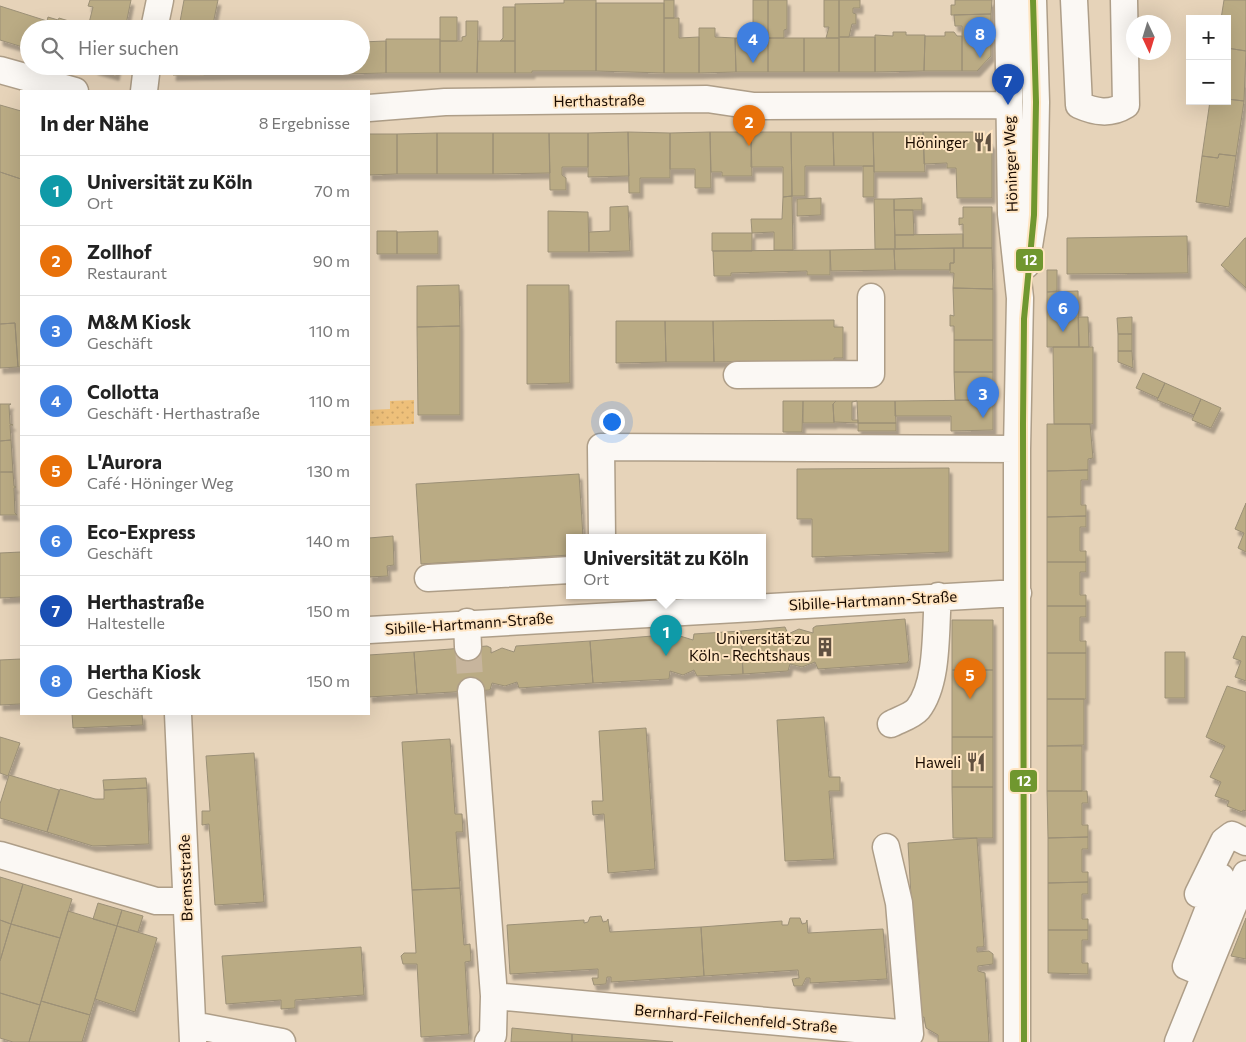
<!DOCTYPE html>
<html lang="de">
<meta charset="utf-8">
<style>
:root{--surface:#fff;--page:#f6f6f6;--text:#222;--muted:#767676;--line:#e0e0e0;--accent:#b45309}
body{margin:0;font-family:Commissioner,sans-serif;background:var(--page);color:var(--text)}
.controls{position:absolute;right:15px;top:15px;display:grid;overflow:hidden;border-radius:0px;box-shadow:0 5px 20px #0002}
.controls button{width:45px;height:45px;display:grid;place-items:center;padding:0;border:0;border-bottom:1px solid var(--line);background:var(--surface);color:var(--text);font:25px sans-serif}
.compass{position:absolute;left:1126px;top:15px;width:45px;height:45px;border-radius:50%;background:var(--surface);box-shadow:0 5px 20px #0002;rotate:176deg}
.you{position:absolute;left:611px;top:421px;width:18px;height:18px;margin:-12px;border:4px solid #fff;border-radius:50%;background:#1a73e8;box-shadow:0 0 0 8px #1a73e833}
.badge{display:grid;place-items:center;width:32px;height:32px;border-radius:50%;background:var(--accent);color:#fff;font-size:16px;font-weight:700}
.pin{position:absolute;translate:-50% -41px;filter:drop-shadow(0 1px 2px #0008)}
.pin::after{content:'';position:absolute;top:26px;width:18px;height:15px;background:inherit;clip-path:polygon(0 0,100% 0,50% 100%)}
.popup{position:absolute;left:566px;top:534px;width:200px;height:65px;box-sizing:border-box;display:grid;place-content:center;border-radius:0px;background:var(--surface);filter:drop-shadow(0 1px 4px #0005);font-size:16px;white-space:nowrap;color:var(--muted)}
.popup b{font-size:19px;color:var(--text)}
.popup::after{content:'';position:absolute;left:50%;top:100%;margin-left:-10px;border:10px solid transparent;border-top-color:var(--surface)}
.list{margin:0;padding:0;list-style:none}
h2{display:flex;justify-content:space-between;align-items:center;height:65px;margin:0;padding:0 20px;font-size:21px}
h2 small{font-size:16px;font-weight:400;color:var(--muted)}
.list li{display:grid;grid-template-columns:32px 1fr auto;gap:15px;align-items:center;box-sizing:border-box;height:70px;padding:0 20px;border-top:1px solid var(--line)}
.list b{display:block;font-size:19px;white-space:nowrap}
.list p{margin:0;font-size:16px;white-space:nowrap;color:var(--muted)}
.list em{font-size:16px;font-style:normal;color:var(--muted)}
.icon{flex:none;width:28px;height:28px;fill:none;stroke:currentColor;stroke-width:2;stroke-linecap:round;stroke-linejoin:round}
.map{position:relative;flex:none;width:1246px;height:1042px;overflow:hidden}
.search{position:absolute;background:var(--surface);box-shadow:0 5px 20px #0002;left:20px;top:20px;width:350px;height:55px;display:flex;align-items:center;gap:12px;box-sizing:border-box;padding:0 18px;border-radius:28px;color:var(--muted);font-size:19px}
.panel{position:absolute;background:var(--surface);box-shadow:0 5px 20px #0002;left:20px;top:90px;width:350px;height:625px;border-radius:0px}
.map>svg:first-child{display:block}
.green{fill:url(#green-dots)}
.building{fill:#baab84;stroke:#9c9077;filter:url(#shadow)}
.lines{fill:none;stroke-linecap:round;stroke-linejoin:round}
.minor-tunnel{stroke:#c7b59d;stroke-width:26;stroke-dasharray:26 13;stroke-linecap:butt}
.minor-casing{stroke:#ae9e88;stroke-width:29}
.minor{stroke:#fbf8f4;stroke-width:26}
.tram-1-casing{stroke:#ffe5c2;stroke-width:10}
.tram-1{stroke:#70972f;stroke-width:6}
.labels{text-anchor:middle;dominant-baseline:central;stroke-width:4;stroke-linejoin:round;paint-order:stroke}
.street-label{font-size:15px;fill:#1a0b00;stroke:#ffe5c2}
.poi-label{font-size:15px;fill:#1a0b00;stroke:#ffe5c2;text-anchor:end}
.line-badge{stroke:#ffe5c2;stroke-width:2}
.badge-label{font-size:14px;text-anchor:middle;font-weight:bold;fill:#fff}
</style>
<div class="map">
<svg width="1246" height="1042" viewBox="0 0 1246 1042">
<defs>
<pattern id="green-dots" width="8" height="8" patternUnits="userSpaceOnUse" patternTransform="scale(1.25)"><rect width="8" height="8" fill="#eec07a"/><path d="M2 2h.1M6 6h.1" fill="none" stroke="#cca468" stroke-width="1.8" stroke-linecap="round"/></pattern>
<filter id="shadow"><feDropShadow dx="3" dy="5.5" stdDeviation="1" flood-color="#0004"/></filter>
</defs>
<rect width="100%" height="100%" fill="#e6d3b9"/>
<path class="green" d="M414 400V424L369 426V410L390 409V401Z"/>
<path class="building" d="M90 0H131L125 29 88 27 93 7 88 6Z
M184 0H218L212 29 179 27Z
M564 0H596V71H532V73H515V4L564 3Z
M664 0H674V18H664Z
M753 0H768V38H756L759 29H753Z
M768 0H787V29L784 30V38H768Z
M824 0H839V38H826L829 27H824Z
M839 0H860V8H853V13L856 14V24H852L849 37H839Z
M955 0H992L991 14 951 15V5H955Z
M1224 0H1246V51L1227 48V19H1221Z
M596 3H664V73L596 71Z
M0 6 47 21 45 29H29V49L0 40Z
M503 7H515V41H500L503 38Z
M991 14V56L977 71H962V26H955L954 15Z
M48 17 58 20 59 18 95 29H45Z
M440 17H457V41H440Z
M664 18H679V38L699 37V73H664Z
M466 21H478L477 73H440V41H462V37L466 36Z
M699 28H715V37L735 38 736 72 699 73Z
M893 32H906V35H925L924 71 875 72V35L893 36Z
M945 32H954L957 36H962V71H924L925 36H945Z
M839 37H875V72H839Z
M735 38H768V72H736Z
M768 38H804V72H768Z
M804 38H839V72H804Z
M386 39H440V73H386Z
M386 41V73L343 74V66H361V42Z
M478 41H515V73H477Z
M1227 48 1246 51 1244 101 1227 99Z
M95 66H118L116 75 95 69Z
M174 66H235V74L173 75Z
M235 66H291V74H235Z
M291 66H343V74H291Z
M1227 99 1244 101 1236 156 1219 154 1218 158 1202 156 1210 101H1227Z
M0 105 21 111V179L0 172Z
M628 132 670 133V178H640V193H629Z
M628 132 629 176 588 177V133Z
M710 132H751L752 176H722V172H711Z
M710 132 711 188H695V169H670V133Z
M751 132H791L792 196 783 197V167H751Z
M791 132H833L834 166H805V196H792Z
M833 132H873L874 166H834Z
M873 132H923L925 172H874Z
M923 132H981L992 144V198H957L956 168H947V163L924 164Z
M437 133V174H397V134Z
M437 133H493V174H437Z
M493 133H549L550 173 493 174Z
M549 133H588V167H562V175L566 178V190H550Z
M369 134H397V174L369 175Z
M1219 154 1236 156 1229 207 1196 202 1202 156 1218 158Z
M863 166H874V197H863Z
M0 172 21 179V367H18L15 323 0 324Z
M792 196 793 250H774V232L752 233 751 219H782L783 197Z
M821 198V215L797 216V199Z
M922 198V210H894V199Z
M874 199H894L895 249H875Z
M628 206 630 251 589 252V232L610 231V207Z
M963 207H992V248H963V224L959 225V218H963Z
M894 210H913L914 235H895Z
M548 211 588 212 589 252H548Z
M377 231H397V254H377Z
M438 231V254H397V232Z
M712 233H752V251H712Z
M963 234V248L895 249V235Z
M1187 236 1188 273 1067 274V238Z
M1245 238H1246V288L1221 265Z
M954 248V263H950V270H895L894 249Z
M954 248H992L993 289 953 288 954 273H950V263H954Z
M894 249 895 270 831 271 830 250Z
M830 250V275H807V271L731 273V276H714L713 251Z
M1047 270H1057V291L1047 292Z
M459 285 460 326 417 327V286Z
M527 285H569L570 383 527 384Z
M953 288 993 289V340H954V326H950V315L954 316Z
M1078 291 1079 347H1047V292Z
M1078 317H1088L1089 347H1079Z
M1132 317V334H1118L1117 318Z
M834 320V327H843V358H834V361L714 362 713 321Z
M616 321H665L666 362 616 363Z
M665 321H713L714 362H666Z
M15 323 18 367 0 368V324Z
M460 326V415H418L417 327Z
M1118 334H1132V351H1118Z
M954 340H993V372H954Z
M1053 347H1093V424H1054Z
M1118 351H1132L1133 368 1118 362Z
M954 372H993V400H955Z
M1143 373 1165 383 1158 398 1136 388Z
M1165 383 1201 399 1194 415 1157 400Z
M1201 399 1221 408 1211 428 1192 420Z
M993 400V430L951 431V416H895V401Z
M783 401H803L802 432H783Z
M803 401H836L833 404 834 423H803Z
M836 401H857L852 402V420H858V423L834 422 833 404Z
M857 401H895L896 423H858Z
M0 404H11L9 405 10 424 13 425H10L11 440 0 441Z
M858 423H896V431H858Z
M1047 424H1090L1093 458 1088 459V470L1047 471Z
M11 440 13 472H0V441Z
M949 468V552L812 557V519H797V469Z
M1088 470V480H1081V505H1086V516L1047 517V471Z
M0 472H13L14 486 16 487 14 488 15 513 17 515H0Z
M579 474 583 537H570V555L421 564 416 484Z
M1246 503V552L1238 548 1244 533 1235 529Z
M1086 516V527H1080V551H1086V562H1047V517Z
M393 536 394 565 387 566 388 576 369 577V538Z
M21 552V597L0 598V553Z
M1047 562H1086V572H1080V595H1086V606H1047Z
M1047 606H1086V617H1080V641H1086V653H1047Z
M905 619 909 660 907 663 818 669 815 662 802 667 790 664 788 671 743 674 741 631 785 627 788 634 799 629 813 633V628L816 626Z
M952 620H993V670H952Z
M741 631 743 674 697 676 694 670 683 675 670 671 669 679 593 683 590 641 665 635 668 637V642L680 636 693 640 694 634Z
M1242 636 1246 637V681L1235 677 1241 661 1233 658Z
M590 641 593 683 519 688 517 682 505 686 492 683 490 690 417 694 414 652 487 646 491 648V653L502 648 514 652 516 646Z
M414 652 417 694 369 697V655Z
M1165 652H1185V698H1165Z
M1047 653H1086V699H1047Z
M21 659V704L0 705V660Z
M952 670H993V737H952Z
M1227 686 1246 692V811L1243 810 1242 812 1227 806 1229 801 1215 796 1221 782 1210 777 1225 746 1206 737Z
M1047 699H1084V745L1047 746Z
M72 714H142L143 725 73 728Z
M824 717 829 777H840V791H829L834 859 785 861 777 720Z
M646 728 655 869 608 873 604 814 593 815 592 801H603L599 731Z
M0 737 20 743 8 776 0 773Z
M952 737H993V787H952Z
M450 739 455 814H462L463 832H456L460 888 412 890 402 742Z
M1047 746H1082V791H1047Z
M254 753 264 902 215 905 209 824 202 825V811H210L206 756Z
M9 775 59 790 47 832 0 818V804Z
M146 778 147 788 104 790 103 780Z
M952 787H993V838H953Z
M147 788 149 844 93 846 47 832 60 789 95 799H104V790Z
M1047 791H1087L1088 803H1082V825H1088V837L1048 838Z
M1088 837V849H1082V872H1088V882L1048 883V838Z
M977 838 984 945 983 947H977V952L989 951 993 954V964L978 966V971L985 973 989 1042H938V1035L926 1028 924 1017 920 1018 916 974H919L917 951H914L908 843Z
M0 877 23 884 11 924 0 920Z
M1088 882V894H1082V919H1088V930H1048V883Z
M23 884 72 899 60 938 11 924Z
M460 888 464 945 470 944 471 961 465 962 469 1034 421 1037 417 964H403L401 956 404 953H416L412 890Z
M98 903 122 910 117 926 93 919Z
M122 910 143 916 138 932 117 926Z
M68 911 117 926 90 1015 41 1001Z
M601 916 603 922 607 921 608 919 610 932 701 927 704 976 611 982V977H607L606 984 594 985 592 978H598V969L510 974 507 925 584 920V923L588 922 590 917Z
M790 918H800L802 924 806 923 807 920 808 933 883 929 887 979 810 983V978H806L802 986H794L792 979 799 978 798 970 704 976 701 927 782 921V925H788Z
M1246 918V959L1231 956Z
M0 920 11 924 0 961Z
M11 924 60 938 40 1005 0 993V961Z
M117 926 157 938 135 1012 95 999Z
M1048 930H1088V940H1082V963H1088V974L1048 973Z
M361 947 364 995 295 1000V1008L281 1009V1000L226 1004 222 956Z
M0 993 40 1005 29 1042H13L0 1038Z
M41 1001 90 1015 82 1042H29Z
M512 1028 572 1034V1042H511Z
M572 1034 673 1042H572Z"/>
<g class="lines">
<path class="minor-tunnel" d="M468 647 471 691"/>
<defs>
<path id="minor" d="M1008 0 1011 214 1020 298 1017 449V1042
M1074 0 1079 105C1095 112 1110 115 1126 105L1124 0
M154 29 160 0
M0 70 75 91
M144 91 147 66
M369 108 445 102 707 99 754 106 1008 105
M1026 265 1034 215 1036 102 1033 0
M737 375 871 374V297
M602 537 601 447 1017 449
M428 578 570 570
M467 622 468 647
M369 630 1018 593
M471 691 494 996 493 1035 488 1042
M178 714 193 1042
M891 724C898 720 912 716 918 709 939 682 935 629 938 596
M0 855 156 901H186
M1198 894 1224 841 1232 835 1246 842
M1205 974 1186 966 1221 877
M494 996 910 1034 899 903 886 847
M193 1025 282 1042
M1178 1042 1246 874"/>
</defs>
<use href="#minor" class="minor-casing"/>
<use href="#minor" class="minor"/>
<defs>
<path id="tram-1" d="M1024 1042 1023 424 1024 319 1034 215 1036 102 1033 0"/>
</defs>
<use href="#tram-1" class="tram-1-casing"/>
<use href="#tram-1" class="tram-1"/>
</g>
<defs>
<symbol id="restaurant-bare" viewBox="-9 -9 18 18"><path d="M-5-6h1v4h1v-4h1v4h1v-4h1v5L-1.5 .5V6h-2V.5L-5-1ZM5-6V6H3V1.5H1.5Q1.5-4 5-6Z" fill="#615141" stroke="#ffe5c2" stroke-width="2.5" paint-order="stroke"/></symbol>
<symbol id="building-bare" viewBox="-9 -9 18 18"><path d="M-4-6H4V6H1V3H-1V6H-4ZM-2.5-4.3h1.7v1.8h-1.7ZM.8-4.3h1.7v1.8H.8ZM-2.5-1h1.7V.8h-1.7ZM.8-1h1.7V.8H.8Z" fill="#615141" stroke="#ffe5c2" stroke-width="2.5" paint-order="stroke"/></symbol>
</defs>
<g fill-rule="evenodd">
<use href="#restaurant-bare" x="969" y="128" width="28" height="28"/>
<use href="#building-bare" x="811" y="633" width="28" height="28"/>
<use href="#restaurant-bare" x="962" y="748" width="28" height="28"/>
</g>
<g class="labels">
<g class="street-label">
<text transform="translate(599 100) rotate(-1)">Herthastraße</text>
<text transform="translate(1010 164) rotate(-92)">Höninger Weg</text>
<text transform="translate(873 600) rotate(-3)">Sibille-Hartmann-Straße</text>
<text transform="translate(469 623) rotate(-4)">Sibille-Hartmann-Straße</text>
<text transform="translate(185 878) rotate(-92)">Bremsstraße</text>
<text transform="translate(736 1018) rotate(5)">Bernhard-Feilchenfeld-Straße</text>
</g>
<g class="poi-label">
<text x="968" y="142">Höninger</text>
<text x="810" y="638">Universität zu<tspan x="810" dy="17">Köln - Rechtshaus</tspan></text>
<text x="961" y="762">Haweli</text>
</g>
</g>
<g class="line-badge">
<rect x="1015" y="248" width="29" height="24" rx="5" fill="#70972f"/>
<rect x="1009" y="769" width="29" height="24" rx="5" fill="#70972f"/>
</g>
<g class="badge-label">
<text x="1030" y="265">12</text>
<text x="1024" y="786">12</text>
</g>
</svg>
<div class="controls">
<button>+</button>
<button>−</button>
</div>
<svg class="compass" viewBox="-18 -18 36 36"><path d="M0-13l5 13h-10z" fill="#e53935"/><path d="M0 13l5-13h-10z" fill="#767676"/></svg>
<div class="you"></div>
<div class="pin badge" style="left:666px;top:656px;background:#0f9aa8">1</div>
<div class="popup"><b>Universität zu Köln</b>Ort</div>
<div class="pin badge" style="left:749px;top:146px;background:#e8710a">2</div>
<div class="pin badge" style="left:983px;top:418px;background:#3f7fe0">3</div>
<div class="pin badge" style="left:753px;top:63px;background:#3f7fe0">4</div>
<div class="pin badge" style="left:970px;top:699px;background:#e8710a">5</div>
<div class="pin badge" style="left:1063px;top:332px;background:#3f7fe0">6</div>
<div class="pin badge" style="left:1008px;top:105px;background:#1a4fb4">7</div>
<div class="pin badge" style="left:980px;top:58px;background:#3f7fe0">8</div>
<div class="search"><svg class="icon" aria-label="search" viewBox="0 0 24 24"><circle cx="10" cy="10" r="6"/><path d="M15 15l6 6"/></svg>Hier suchen</div>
<section class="panel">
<h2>In der Nähe<small>8 Ergebnisse</small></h2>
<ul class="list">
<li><span class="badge" style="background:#0f9aa8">1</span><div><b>Universität zu Köln</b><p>Ort</p></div><em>70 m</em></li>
<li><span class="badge" style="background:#e8710a">2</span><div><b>Zollhof</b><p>Restaurant</p></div><em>90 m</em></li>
<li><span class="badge" style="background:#3f7fe0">3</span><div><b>M&amp;M Kiosk</b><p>Geschäft</p></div><em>110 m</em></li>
<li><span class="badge" style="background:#3f7fe0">4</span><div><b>Collotta</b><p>Geschäft · Herthastraße</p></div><em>110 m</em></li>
<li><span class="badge" style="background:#e8710a">5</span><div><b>L'Aurora</b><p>Café · Höninger Weg</p></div><em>130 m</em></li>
<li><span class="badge" style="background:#3f7fe0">6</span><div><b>Eco-Express</b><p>Geschäft</p></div><em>140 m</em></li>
<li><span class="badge" style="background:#1a4fb4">7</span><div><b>Herthastraße</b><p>Haltestelle</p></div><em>150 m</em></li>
<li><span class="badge" style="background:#3f7fe0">8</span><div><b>Hertha Kiosk</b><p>Geschäft</p></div><em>150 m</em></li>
</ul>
</section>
</div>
